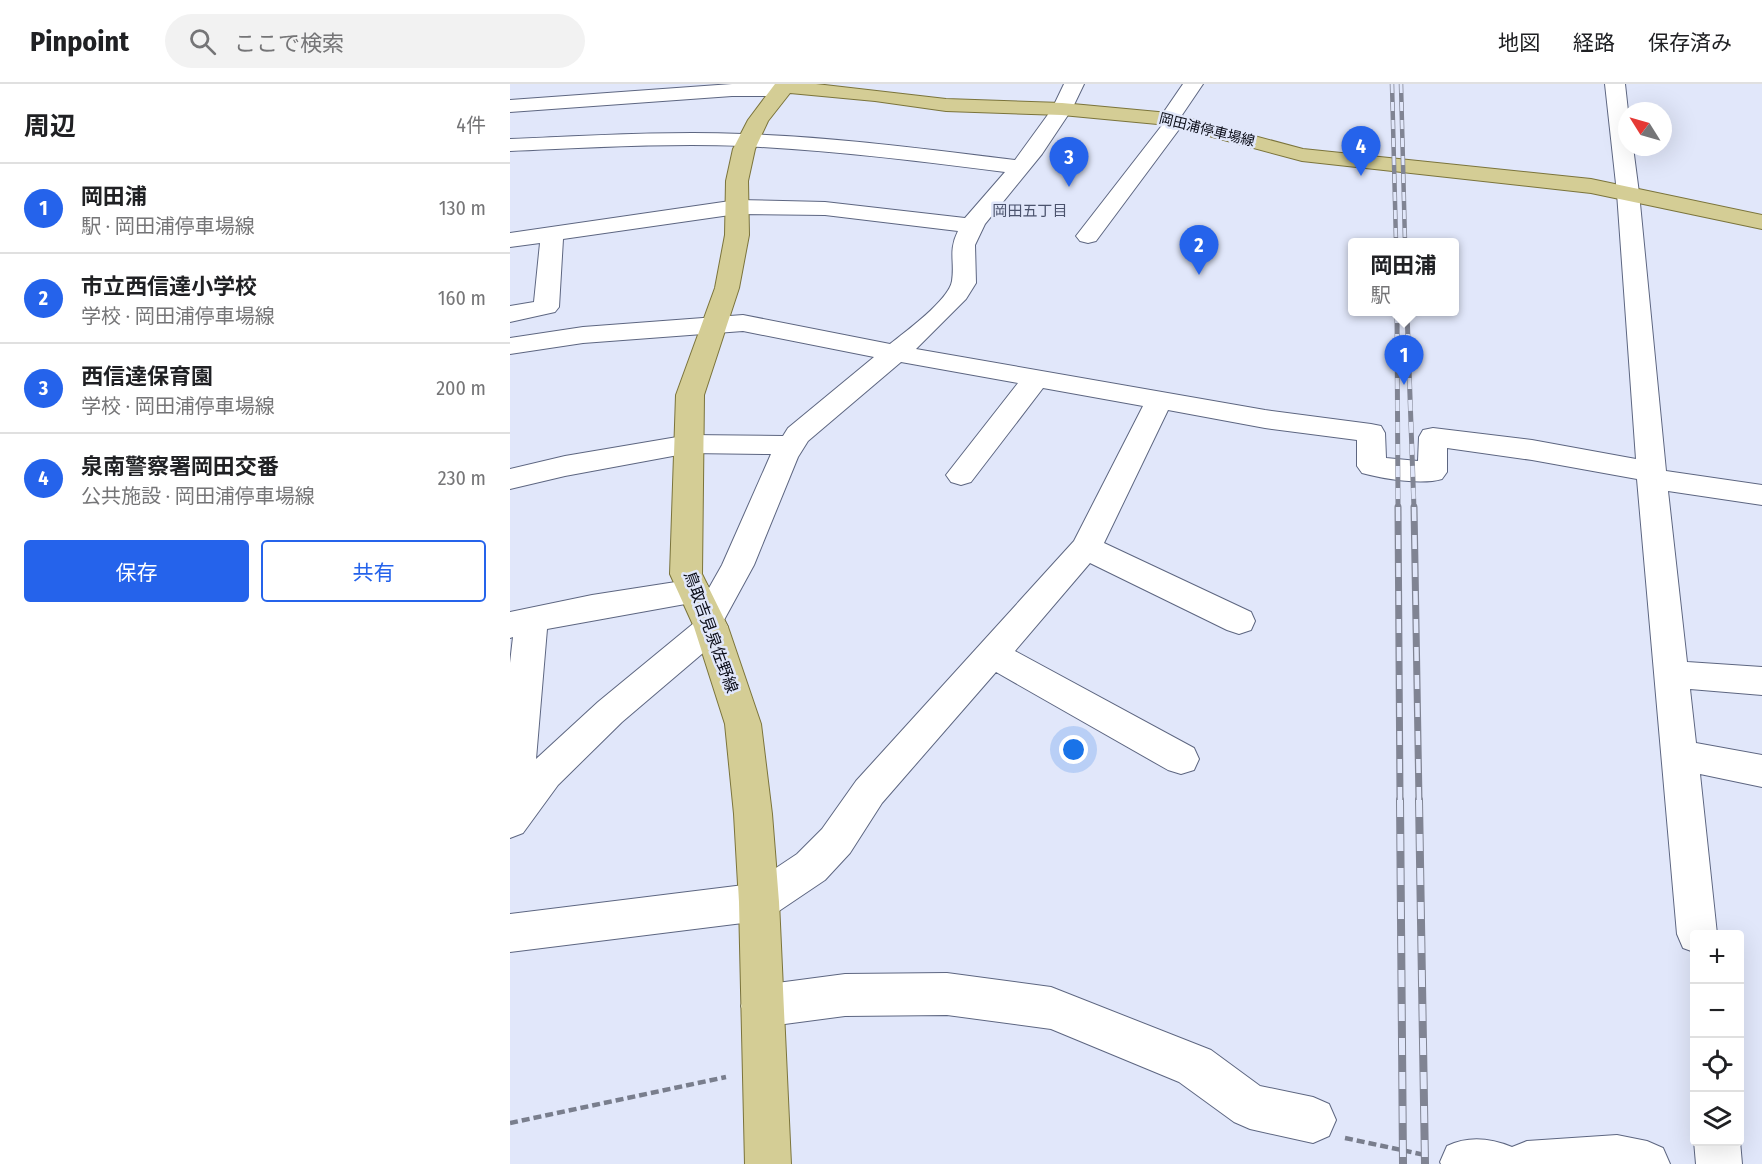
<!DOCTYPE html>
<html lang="ja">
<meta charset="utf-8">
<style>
:root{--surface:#fff;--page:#f2f2f2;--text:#202124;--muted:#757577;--line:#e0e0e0;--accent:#2563eb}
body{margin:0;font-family:"Fira Sans Condensed","Noto Sans JP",sans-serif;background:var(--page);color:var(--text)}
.controls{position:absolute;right:18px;bottom:18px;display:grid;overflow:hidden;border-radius:6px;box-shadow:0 6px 24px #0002}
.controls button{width:54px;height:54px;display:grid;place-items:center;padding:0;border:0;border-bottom:2px solid var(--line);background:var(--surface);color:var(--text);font:30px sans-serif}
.compass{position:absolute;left:1108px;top:18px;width:54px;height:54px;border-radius:50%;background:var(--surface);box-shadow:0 6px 24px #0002;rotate:307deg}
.you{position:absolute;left:564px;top:666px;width:21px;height:21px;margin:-15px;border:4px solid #fff;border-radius:50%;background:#1a73e8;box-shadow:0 0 0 9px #1a73e833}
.badge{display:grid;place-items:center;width:39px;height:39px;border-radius:50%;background:var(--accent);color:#fff;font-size:20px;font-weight:700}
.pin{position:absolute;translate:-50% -50px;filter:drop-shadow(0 2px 3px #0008)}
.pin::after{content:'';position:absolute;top:32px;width:21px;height:18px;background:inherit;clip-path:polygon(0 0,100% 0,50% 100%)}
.popup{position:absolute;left:838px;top:154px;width:111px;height:78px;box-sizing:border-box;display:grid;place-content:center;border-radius:6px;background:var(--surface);filter:drop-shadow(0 2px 4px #0005);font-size:20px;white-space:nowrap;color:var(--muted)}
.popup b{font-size:22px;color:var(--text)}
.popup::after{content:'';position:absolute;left:50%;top:100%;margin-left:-12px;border:12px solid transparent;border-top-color:var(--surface)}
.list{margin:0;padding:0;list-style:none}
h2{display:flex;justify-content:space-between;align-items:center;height:78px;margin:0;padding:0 24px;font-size:26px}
h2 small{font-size:20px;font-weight:400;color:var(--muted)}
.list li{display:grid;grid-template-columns:39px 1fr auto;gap:18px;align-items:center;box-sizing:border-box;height:90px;padding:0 24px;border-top:2px solid var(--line)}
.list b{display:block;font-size:22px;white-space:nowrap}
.list p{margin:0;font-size:20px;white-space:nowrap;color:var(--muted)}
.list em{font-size:20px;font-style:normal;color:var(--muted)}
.actions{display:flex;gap:12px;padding:18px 24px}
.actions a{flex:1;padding:14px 0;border:2px solid var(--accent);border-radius:6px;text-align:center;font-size:21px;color:var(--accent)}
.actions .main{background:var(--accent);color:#fff}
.icon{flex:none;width:33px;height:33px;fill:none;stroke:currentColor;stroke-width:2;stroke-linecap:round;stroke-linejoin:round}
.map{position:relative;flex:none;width:1252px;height:1080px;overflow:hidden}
header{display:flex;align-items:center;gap:36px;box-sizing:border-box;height:84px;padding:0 30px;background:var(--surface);border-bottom:2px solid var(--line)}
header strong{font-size:28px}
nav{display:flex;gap:33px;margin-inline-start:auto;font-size:21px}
.search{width:420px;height:54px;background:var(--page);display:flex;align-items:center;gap:15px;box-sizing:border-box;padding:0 21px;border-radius:33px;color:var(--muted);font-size:22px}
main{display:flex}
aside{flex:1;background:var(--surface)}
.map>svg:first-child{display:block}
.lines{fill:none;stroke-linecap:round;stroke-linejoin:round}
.minor-casing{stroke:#5d6681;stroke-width:2}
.major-casing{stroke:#7b743b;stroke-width:2}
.path{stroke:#797e8d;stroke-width:4.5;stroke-dasharray:8 4;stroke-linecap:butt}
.minor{fill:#fff;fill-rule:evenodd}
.major{fill:#d4cd95;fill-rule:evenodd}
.rail-far3-casing{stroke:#808493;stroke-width:4.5}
.rail-far2-casing{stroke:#808493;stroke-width:5}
.rail-far1-casing{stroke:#808493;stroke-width:7}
.rail-casing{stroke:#808493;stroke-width:8}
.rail-far3{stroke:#e1e7fa;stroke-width:3;stroke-dasharray:9;stroke-linecap:butt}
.rail-far2{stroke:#e1e7fa;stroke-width:4;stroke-dasharray:11;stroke-linecap:butt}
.rail-far1{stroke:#e1e7fa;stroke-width:4.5;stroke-dasharray:14;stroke-linecap:butt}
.rail{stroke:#e1e7fa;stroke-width:6;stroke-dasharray:17;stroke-linecap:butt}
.labels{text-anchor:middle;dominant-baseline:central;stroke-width:5;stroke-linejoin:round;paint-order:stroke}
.far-street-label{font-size:14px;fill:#0a0c17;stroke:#e1e7fa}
.far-neighbourhood-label{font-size:15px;fill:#4b536d;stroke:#e1e7fa}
.street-label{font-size:16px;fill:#0a0c17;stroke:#e1e7fa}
</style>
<header>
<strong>Pinpoint</strong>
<div class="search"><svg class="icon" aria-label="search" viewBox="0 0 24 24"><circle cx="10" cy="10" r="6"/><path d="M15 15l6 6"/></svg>ここで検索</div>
<nav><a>地図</a><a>経路</a><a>保存済み</a></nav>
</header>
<main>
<aside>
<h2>周辺<small>4件</small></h2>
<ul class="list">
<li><span class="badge">1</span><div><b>岡田浦</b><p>駅 · 岡田浦停車場線</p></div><em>130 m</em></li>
<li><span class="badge">2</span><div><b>市立西信達小学校</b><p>学校 · 岡田浦停車場線</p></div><em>160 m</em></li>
<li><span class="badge">3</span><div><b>西信達保育園</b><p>学校 · 岡田浦停車場線</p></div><em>200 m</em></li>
<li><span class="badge">4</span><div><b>泉南警察署岡田交番</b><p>公共施設 · 岡田浦停車場線</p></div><em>230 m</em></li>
</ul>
<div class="actions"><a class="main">保存</a><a>共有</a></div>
</aside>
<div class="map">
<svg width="1252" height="1080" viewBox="0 0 1252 1080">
<rect width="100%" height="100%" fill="#e1e7fa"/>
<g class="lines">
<defs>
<path id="minor" d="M222 0H271L278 2 281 6 278 10 271 12H222L0 28V16Z
M554 0H574L562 25 532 70 475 140 465 161 466 199 456 215 406 265 755 326 861 340 871 342 875 349 876 374 908 377 909 353 913 346 923 344 1022 356 1126 375 1107 109 1095 0H1115L1118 27 1117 63H1123L1129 109 1156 387 1252 401V421L1158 407 1177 578 1252 583V611L1180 605 1186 659 1252 671V703L1190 690 1207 850H1184V868L1173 864 1167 850 1127 395 1022 376 937 364V388L932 395C912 401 873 395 852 389L847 382V356L755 344 658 326 594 459 741 528 745 537 741 546 729 550 717 546 580 479 505 567 684 664 689 675 684 686 671 690 658 686 486 588 372 719 340 769 315 796 263 831 249 837 0 868V830L242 800 287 770 312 745 346 697 564 457 633 322 533 304 461 398 451 401 441 398 436 391 508 299 391 278 298 357 288 373 244 481 214 536 218 543 213 552 112 638 48 701 13 749 0 754V579L3 553 0 554V528L82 511 185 495 196 499 199 504 212 481 261 370 179 369 55 392 0 405V385L55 372 179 351 273 352 278 344 364 273 233 247 73 259 0 270V254L73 243 233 231 380 260C395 248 439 216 442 197 445 177 438 167 448 147L315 131 227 130 53 155 49 223 45 228 0 238V222L24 218 30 159 0 163V149L227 116 315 118 455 134 495 88C408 77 320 66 232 62 155 59 77 64 0 67V55C78 52 155 47 233 50 324 53 415 65 505 76L542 25ZM192 517 182 535 184 539 88 618 26 675 37 545Z
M673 0H693L672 31 676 36 586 157 578 159 570 157 566 152 653 40 649 35Z
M437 889 541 903 701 966 750 1002 803 1013 819 1020 826 1036 819 1052 803 1059 740 1045 724 1038 669 998 541 945 437 931 335 932 252 943 237 937 231 922 237 907 252 901 335 890Z
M1107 1051 1137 1057 1153 1064 1160 1080H931L930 1078 937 1062C958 1052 980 1054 1002 1063L1017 1057Z
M1184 1057H1230L1232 1080H1186Z"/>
<path id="major" d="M265 0H306L436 15 552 19 659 29 793 65 1081 95 1252 131V145L1081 109 792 77 658 41 552 31 436 27 365 17 280 9 258 37 245 65 238 97 239 151 229 204 194 311 192 490 218 543 251 640 262 730 269 818 281 1080H235L229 818 224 730 215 640 184 543 160 490 166 311 205 204 215 151 216 97 223 65 238 36Z"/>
</defs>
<use href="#minor" class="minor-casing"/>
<use href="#major" class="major-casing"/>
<path class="path" d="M0 1039 216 993
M835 1054 915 1071"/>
<use href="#minor" class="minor"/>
<use href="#major" class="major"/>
<defs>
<path id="rail-far3" d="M882 0 886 158
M891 0 895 158"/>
<path id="rail-far2" d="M887 228 888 425
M897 228 904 425"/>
<path id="rail-far1" d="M888 423 890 717
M904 423 909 717"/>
<path id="rail" d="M890 716 893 1080
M909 716 915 1080"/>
</defs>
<use href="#rail-far3" class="rail-far3-casing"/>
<use href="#rail-far2" class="rail-far2-casing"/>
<use href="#rail-far1" class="rail-far1-casing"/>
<use href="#rail" class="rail-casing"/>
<use href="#rail-far3" class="rail-far3"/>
<use href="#rail-far2" class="rail-far2"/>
<use href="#rail-far1" class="rail-far1"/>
<use href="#rail" class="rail"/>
</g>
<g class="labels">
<g class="far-street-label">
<text transform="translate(697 46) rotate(14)">岡田浦停車場線</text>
</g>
<g class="far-neighbourhood-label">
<text x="520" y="127">岡田五丁目</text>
</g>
<g class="street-label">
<text transform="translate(201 548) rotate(70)">鳥取吉見泉佐野線</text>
</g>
</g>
</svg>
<div class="controls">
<button>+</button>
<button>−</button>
<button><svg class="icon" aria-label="locate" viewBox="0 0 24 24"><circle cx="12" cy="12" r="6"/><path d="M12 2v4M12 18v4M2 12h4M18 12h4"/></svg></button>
<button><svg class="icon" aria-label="layers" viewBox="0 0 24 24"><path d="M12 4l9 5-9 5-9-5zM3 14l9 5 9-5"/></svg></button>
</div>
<svg class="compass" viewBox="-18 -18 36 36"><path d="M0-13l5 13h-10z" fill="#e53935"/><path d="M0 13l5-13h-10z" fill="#757577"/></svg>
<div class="you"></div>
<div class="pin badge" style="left:894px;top:301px">1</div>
<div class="popup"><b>岡田浦</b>駅</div>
<div class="pin badge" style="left:689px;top:191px">2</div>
<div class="pin badge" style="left:559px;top:103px">3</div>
<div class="pin badge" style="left:851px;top:92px">4</div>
</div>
</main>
